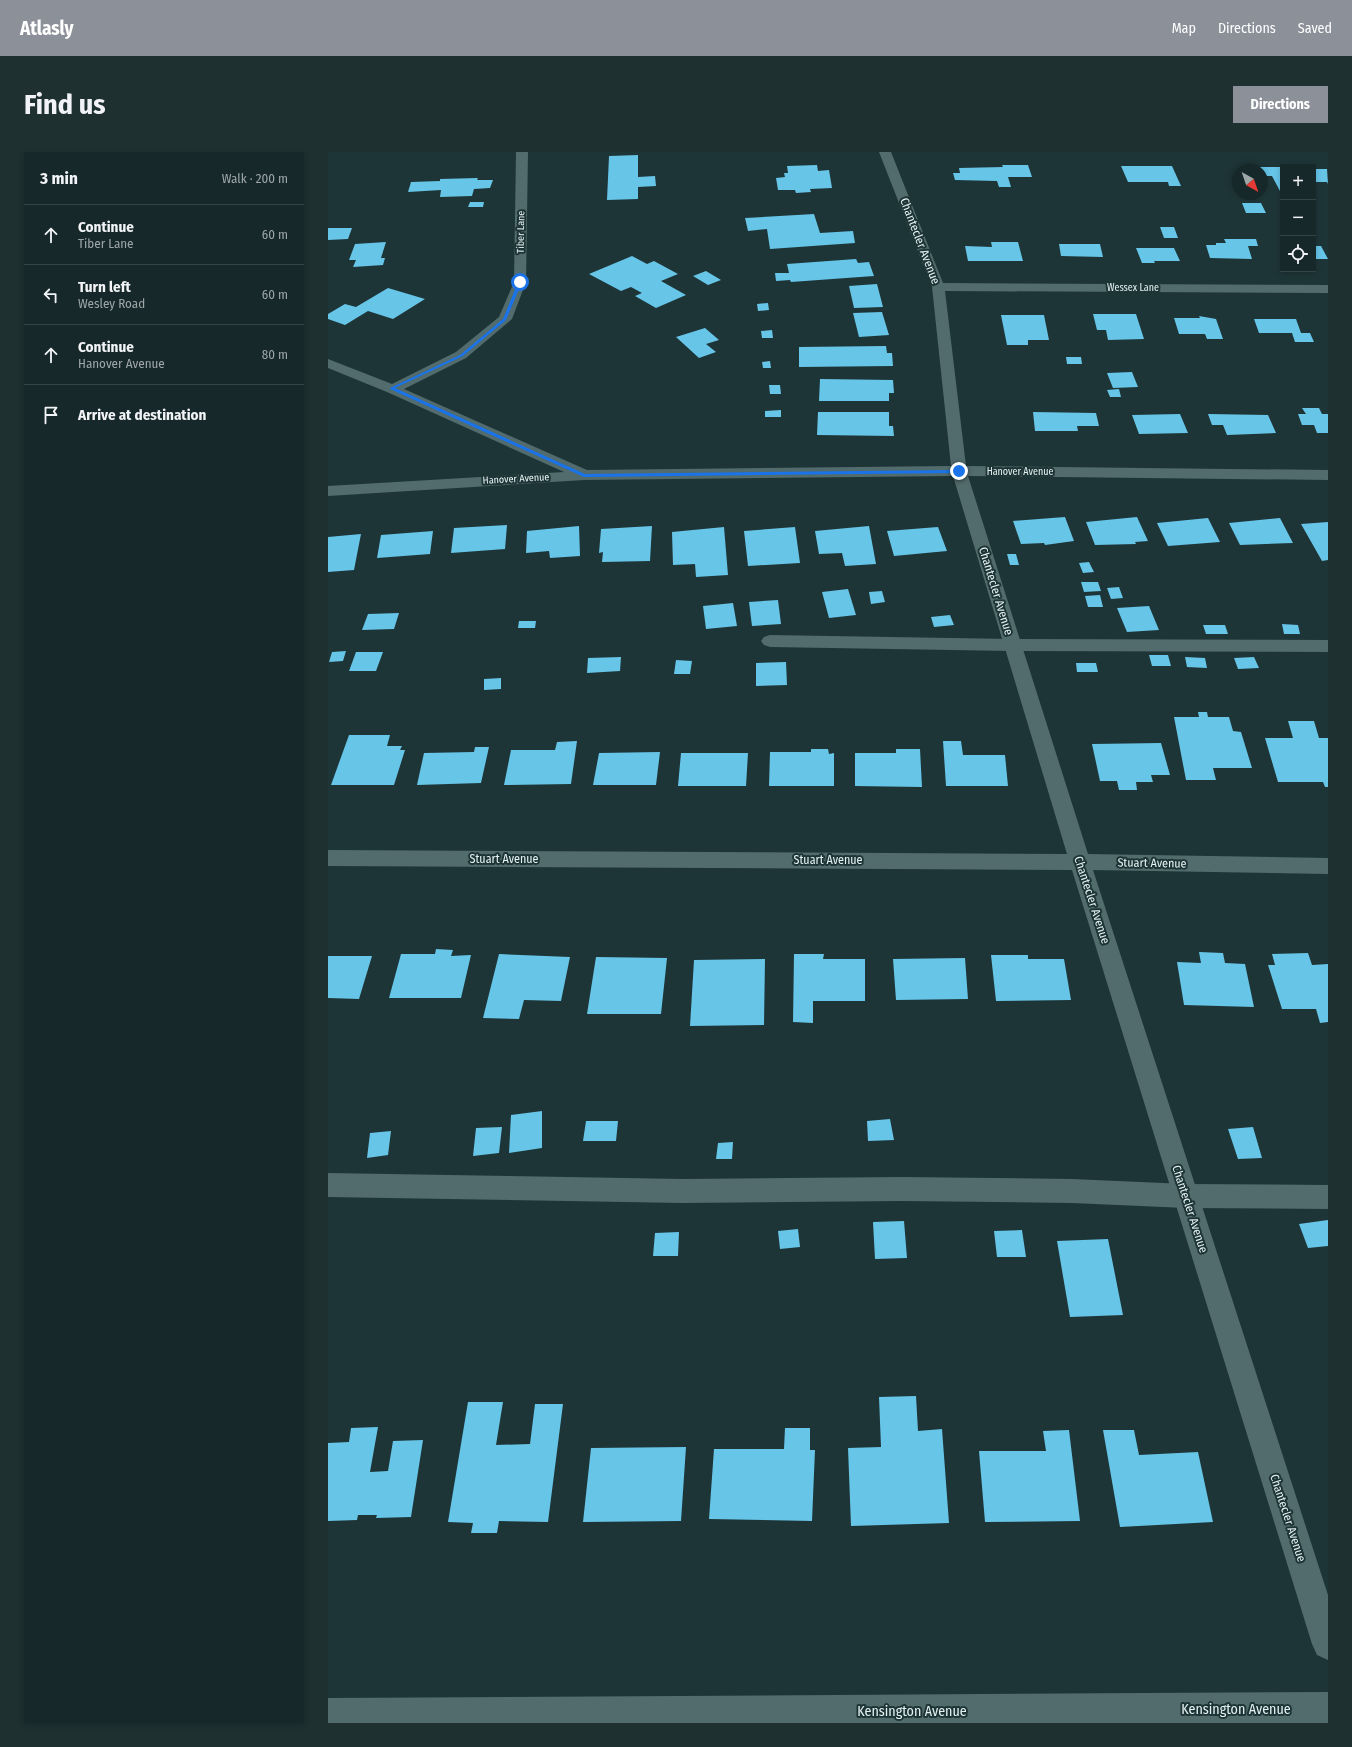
<!DOCTYPE html>
<meta charset="utf-8">
<style>
:root{--surface:#162829;--page:#1f3031;--text:#f1f3f6;--muted:#9ea6a8;--line:#354446;--accent:#8c9099}
body{margin:0;font-family:"Fira Sans Condensed",sans-serif;background:var(--page);color:var(--text)}
.controls{position:absolute;right:12px;top:12px;display:grid;overflow:hidden;border-radius:0px;box-shadow:0 2px 6px #0003}
.controls button{width:36px;height:36px;display:grid;place-items:center;padding:0;border:0;border-bottom:1px solid var(--line);background:var(--surface);color:var(--text);font:20px sans-serif}
.compass{position:absolute;left:904px;top:12px;width:36px;height:36px;border-radius:50%;background:var(--surface);box-shadow:0 2px 6px #0003;rotate:140deg}
.stop{position:absolute;width:12px;height:12px;margin:-9px;border:3px solid #1a73e8;border-radius:50%;background:#fff}
.stop.end{background:#1a73e8;border-color:#fff;box-shadow:0 1px 4px #0008}
.list{margin:0;padding:0;list-style:none}
h2{display:flex;justify-content:space-between;align-items:center;height:52px;margin:0;padding:0 16px;font-size:17px}
h2 small{font-size:13px;font-weight:400;color:var(--muted)}
.list li{display:grid;grid-template-columns:26px 1fr auto;gap:12px;align-items:center;box-sizing:border-box;height:60px;padding:0 16px;border-top:1px solid var(--line)}
.list b{display:block;font-size:15px;white-space:nowrap}
.list p{margin:0;font-size:13px;white-space:nowrap;color:var(--muted)}
.list em{font-size:13px;font-style:normal;color:var(--muted)}
.icon{flex:none;width:22px;height:22px;fill:none;stroke:currentColor;stroke-width:2;stroke-linecap:round;stroke-linejoin:round}
.map{position:relative;flex:none;width:1000px;height:1571px;overflow:hidden;border-radius:0px}
header{display:flex;align-items:center;gap:24px;box-sizing:border-box;height:56px;padding:0 20px;background:var(--accent);color:#fff}
header strong{font-size:19px}
nav{display:flex;gap:22px;margin-inline-start:auto;font-size:14px}
.intro{display:flex;align-items:center;justify-content:space-between;box-sizing:border-box;height:96px;padding:0 24px}
h1{margin:0;font-size:28px}
.button{padding:10px 18px;border-radius:0px;background:var(--accent);color:#fff;font-size:14px;font-weight:700}
main{display:flex;gap:24px;padding:0 24px}
aside{flex:1;background:var(--surface);border-radius:0px;box-shadow:0 2px 6px #0003}
.map>svg:first-child{display:block}
.building{fill:#67c5e8}
.lines{fill:none;stroke-linecap:round;stroke-linejoin:round}
.service{fill:#526b6c;fill-rule:evenodd}
.minor{fill:#526b6c;fill-rule:evenodd}
.route{fill:#1a73e8}
.labels{text-anchor:middle;dominant-baseline:central;stroke-width:4;stroke-linejoin:round;paint-order:stroke}
.far-street-label{font-size:10px;fill:#e5f2f3;stroke:#1e3537}
.street-label{font-size:12px;fill:#e5f2f3;stroke:#1e3537}
.near-street-label{font-size:14px;fill:#e5f2f3;stroke:#1e3537}
</style>
<header>
<strong>Atlasly</strong>
<nav><a>Map</a><a>Directions</a><a>Saved</a></nav>
</header>
<div class="intro"><h1>Find us</h1><a class="button">Directions</a></div>
<main>
<aside>
<h2>3 min<small>Walk · 200 m</small></h2>
<ul class="list">
<li><svg class="icon" aria-label="ahead" viewBox="0 0 24 24"><path d="M12 20V5M6 11l6-6 6 6"/></svg><div><b>Continue</b><p>Tiber Lane</p></div><em>60 m</em></li>
<li><svg class="icon" aria-label="left" viewBox="0 0 24 24"><path d="M17 20v-9H6M10 6l-5 5 5 5"/></svg><div><b>Turn left</b><p>Wesley Road</p></div><em>60 m</em></li>
<li><svg class="icon" aria-label="ahead" viewBox="0 0 24 24"><path d="M12 20V5M6 11l6-6 6 6"/></svg><div><b>Continue</b><p>Hanover Avenue</p></div><em>80 m</em></li>
<li><svg class="icon" aria-label="arrive" viewBox="0 0 24 24"><path d="M6 21V4h12l-3 4 3 4H6"/></svg><div><b>Arrive at destination</b></div></li>
</ul>
</aside>
<div class="map">
<svg width="1000" height="1571" viewBox="0 0 1000 1571">
<rect width="100%" height="100%" fill="#1e3537"/>
<path class="building" d="M310 3V25L327 24 328 34 310 35V47L279 48 281 4Z
M489 13 490 19 501 18 504 36 482 37 483 40 468 41 467 38H450L448 26 457 25 456 21H460L459 14Z
M674 13H700L704 25H680L683 35H671L669 29 627 28 625 21H632L631 16 675 15Z
M793 14H844L853 34H841L840 30H800Z
M919 15H955V41H953L944 24H934V18H921Z
M985 17H999L1000 32 999 30H985Z
M150 26 149 28H165L162 36 146 37 144 44 112 45 113 38 80 40 83 30 112 29V27Z
M142 50H156L155 55H140Z
M914 51H933L938 61H918Z
M486 62 492 81 525 79 527 91 442 97 439 77 420 79 417 66Z
M832 75H846L850 86H836Z
M0 76H24L20 87 0 88Z
M896 87H928L930 94H920L924 107 882 106 878 93H888V91H898Z
M58 90 53 106H57L55 113 25 115 28 108H21L27 92Z
M663 90H690L695 109H640L637 94 664 95Z
M731 92H772L775 105 733 104Z
M985 94H993L1000 107H985Z
M808 96H846L852 109H826L827 111H814Z
M304 104 319 112 326 109 350 122 333 129 358 143 328 156 307 144 314 141 303 135 293 139 261 122Z
M528 107 530 111 541 110 546 124 463 130 462 128 448 129 447 121H461L459 112Z
M378 119 393 128 380 133 365 124Z
M549 132 555 155 526 156 521 134Z
M60 136 97 147 65 167 40 159 17 173 0 167V162L17 152 28 155Z
M440 151 441 158 430 159 429 152Z
M554 160 561 183 531 185 525 161Z
M765 162H808L816 187 780 188 778 178H769Z
M673 163H716L721 188H700V193H679Z
M871 164 888 167 895 187H879L877 182H851L846 166H872Z
M926 167H968L973 181H982L986 190H967L964 181H931Z
M377 176 391 188 378 192 388 200 371 206 348 185Z
M444 178 445 186H434L433 179Z
M558 194 559 201H564L565 214 471 215V195Z
M738 205H753L754 212H739Z
M442 209 443 216H435L434 210Z
M804 220 810 235 785 236 779 221Z
M492 227 565 228 566 241H561V249H491Z
M441 233H452L453 242H442Z
M791 237 793 245H782L779 238Z
M974 256H991L994 262H1000V281H989L986 273H974L970 262H978Z
M453 258V265H437V259Z
M490 260H561V274H565L566 284 489 283Z
M705 260 768 261 771 274H749L750 279H707Z
M852 262 860 281 811 282 804 263Z
M880 262 940 263 948 281 899 283 895 273H884Z
M737 365 746 389 717 393 716 391 693 392 685 369Z
M809 365 820 389 807 390 808 392 767 393 758 370Z
M880 366 892 390 840 394 829 371Z
M952 366 965 391 912 393 901 371Z
M1000 370V408L994 409 973 372Z
M179 373 177 397 123 401 126 376Z
M251 374 252 404 222 406 221 399 198 401 199 379Z
M324 374 322 409 274 410 275 400 271 401 273 377Z
M541 374 548 412 517 414 514 401 491 402 487 379Z
M396 375 400 423 368 425 367 412 345 413 344 380Z
M467 375 472 411 420 414 416 379Z
M610 375 619 399 566 404 559 379Z
M105 379 102 402 49 406 53 383Z
M33 382 26 418 0 420V385Z
M679 402H688L691 413H682Z
M761 410 766 420 755 421 751 411Z
M753 430H770L773 439 756 440Z
M791 435 795 446 783 447 779 436Z
M520 437 528 463 501 466 494 440Z
M554 439 557 450 543 452 541 440Z
M772 443 775 455H760L757 444Z
M450 448 453 472 424 474 421 450Z
M405 451 409 474 378 477 375 454Z
M821 454 831 478 799 480 789 456Z
M71 461 66 477 34 478 40 462Z
M622 463 626 473 606 475 603 465Z
M191 469H208L207 476H190Z
M954 472 970 473 972 482H956Z
M875 473H897L900 482H878Z
M18 499 15 509 1 510 4 500Z
M28 500H55L48 519H21Z
M821 503H840L843 514H824Z
M293 505 292 519 259 521 260 506Z
M857 505 877 506 879 516 859 515Z
M926 505 931 516 910 517 906 506Z
M348 508 364 509 362 522H346Z
M458 510 459 533 428 534V511Z
M748 511H768L770 520H749Z
M173 526V537L156 538V527Z
M870 560H879L880 565H901L905 579 913 580 924 616H885L888 628H858L846 565H871Z
M960 569H986L991 586H1000V635H997L995 630H950L937 586H965Z
M21 583H62L59 594H74L72 598H77L66 633H3Z
M249 589 243 632 176 633 183 598H227L229 590Z
M615 589H633L635 603H677L680 634H618Z
M833 591 842 623H823L825 630H808L809 638H791L789 629H772L764 592Z
M147 595H161L153 631 89 633 96 601 146 600Z
M483 597H500L501 602 506 601V634H441L442 600H483Z
M568 597H592L594 635 527 634V601H568Z
M332 600 328 633H265L271 601Z
M353 601H420L418 634H350Z
M108 797 125 798 123 804 143 803 133 846H61L73 802H107Z
M871 800 895 801 897 811 917 812 926 855 856 853 849 810 873 811Z
M980 801 984 813 1000 812V870L992 871 988 857H954L940 813H947L944 802Z
M171 802 242 805 233 849 196 848 191 867 155 866Z
M466 802H496L495 807H537V849H485V871L465 870Z
M663 803H700V807H736L743 848 668 849Z
M0 804H44L31 847 0 846Z
M268 805 339 806 333 862H259Z
M637 806 640 847 568 848 565 807Z
M437 807 436 873 362 874 366 808Z
M214 959V996L181 1001 183 963Z
M562 967 566 988 540 989 539 969Z
M258 969H290L288 989H255Z
M174 975 171 1001 145 1004 148 976Z
M925 975 934 1006 910 1007 900 977Z
M63 979 60 1003 39 1006 42 981Z
M405 990 404 1007H388L390 991Z
M1000 1068V1094L980 1096 971 1072Z
M576 1069 579 1106 547 1107 545 1070Z
M470 1077 472 1095 452 1097 450 1079Z
M694 1078 698 1105H669L666 1079Z
M351 1080 350 1104H325L327 1081Z
M780 1087 795 1163 742 1165 729 1089Z
M588 1244 590 1279 614 1277 621 1371 523 1374 520 1296 553 1295 551 1245Z
M140 1250H175L168 1293 202 1292 207 1252H235L220 1370 171 1369 169 1381H143L145 1371 120 1370Z
M50 1275 42 1320 60 1319 65 1289 95 1288 83 1365 48 1366 49 1363H30L29 1368 0 1369V1291L21 1290 23 1276Z
M457 1276H482V1298H487L484 1369 381 1367 386 1297H456Z
M741 1278 752 1369 657 1370 651 1299H718L715 1279Z
M775 1278H806L811 1303 870 1300 885 1370 792 1375Z
M358 1295 353 1369 255 1370 263 1296Z"/>
<g class="lines">
<path class="service" d="M442 483 684 487 1000 488V500L684 499 442 495 436 493 433 489 436 485Z
M0 1021 355 1027 574 1025 744 1027 858 1032 1000 1033V1057L858 1056 744 1051 574 1049 355 1051 0 1045Z"/>
<path class="minor" d="M188 0H200L198 130 184 167 138 206 76 237 259 318 623 314 604 135 551 0H563L615 131 1000 133V141L617 139 638 314 1000 318V328L640 324 760 702 1000 706V722L765 718 1000 1443V1508L989 1503 984 1492 744 718 0 714V698L739 702 625 324 256 328 0 344V334L236 320 59 240 0 216V207L64 232 128 200 171 165 186 130Z
M1000 1540V1571H0V1546Z"/>
</g>
<path class="route" d="M192 129 194 130 178 168 135 204 67 236 257 322 631 318 633 319 631 321 256 325 62 237V236L132 203 175 167 190 130Z"/>
<g class="labels">
<g class="far-street-label">
<text transform="translate(193 80) rotate(-89)">Tiber Lane</text>
<text x="805" y="136">Wessex Lane</text>
<text x="692" y="320">Hanover Avenue</text>
<text transform="translate(188 327) rotate(-3)">Hanover Avenue</text>
</g>
<g class="street-label">
<text transform="translate(592 89) rotate(69)">Chantecler Avenue</text>
<text transform="translate(668 439) rotate(73)">Chantecler Avenue</text>
<text x="176" y="707">Stuart Avenue</text>
<text x="500" y="708">Stuart Avenue</text>
<text transform="translate(824 711) rotate(1)">Stuart Avenue</text>
<text transform="translate(764 748) rotate(72)">Chantecler Avenue</text>
<text transform="translate(862 1057) rotate(72)">Chantecler Avenue</text>
<text transform="translate(960 1366) rotate(72)">Chantecler Avenue</text>
</g>
<g class="near-street-label">
<text x="908" y="1557">Kensington Avenue</text>
<text x="584" y="1559">Kensington Avenue</text>
</g>
</g>
</svg>
<div class="controls">
<button>+</button>
<button>−</button>
<button><svg class="icon" aria-label="locate" viewBox="0 0 24 24"><circle cx="12" cy="12" r="6"/><path d="M12 2v4M12 18v4M2 12h4M18 12h4"/></svg></button>
</div>
<svg class="compass" viewBox="-18 -18 36 36"><path d="M0-13l5 13h-10z" fill="#e53935"/><path d="M0 13l5-13h-10z" fill="#9ea6a8"/></svg>
<div class="stop" style="left:192px;top:130px"></div>
<div class="stop end" style="left:631px;top:319px"></div>
</div>
</main>
